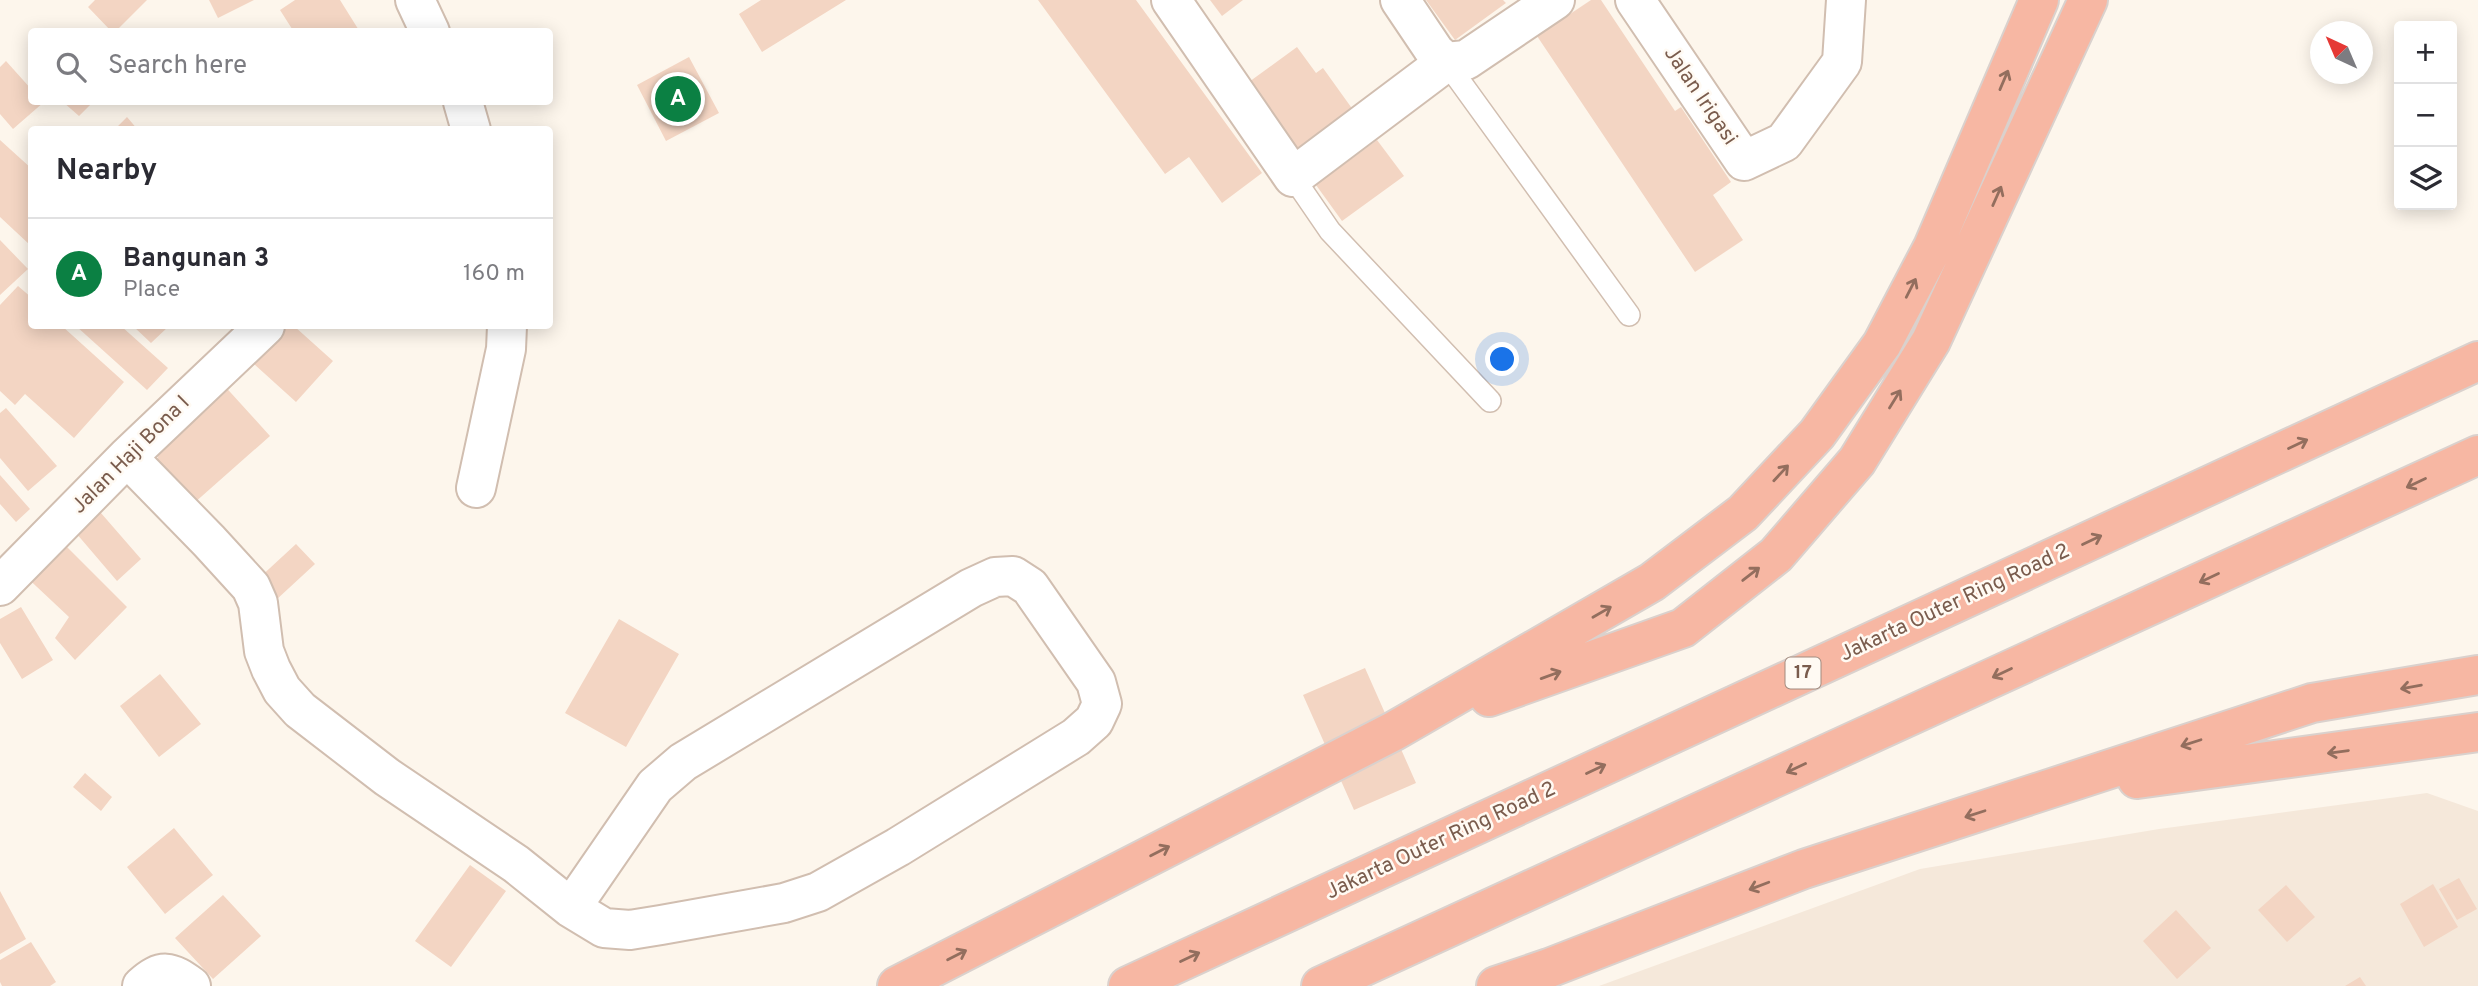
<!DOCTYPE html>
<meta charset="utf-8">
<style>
:root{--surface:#fff;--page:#f2f2f3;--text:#2b2b33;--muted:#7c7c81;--line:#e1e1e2;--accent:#0b8043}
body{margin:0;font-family:Overpass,sans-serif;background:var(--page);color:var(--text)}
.controls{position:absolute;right:21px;top:21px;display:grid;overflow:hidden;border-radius:7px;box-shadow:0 4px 18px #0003}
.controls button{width:63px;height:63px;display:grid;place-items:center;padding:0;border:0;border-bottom:2px solid var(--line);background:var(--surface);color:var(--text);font:35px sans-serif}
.compass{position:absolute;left:2310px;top:21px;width:63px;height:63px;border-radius:50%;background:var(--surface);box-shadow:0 4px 18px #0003;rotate:316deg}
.you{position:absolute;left:1503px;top:360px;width:24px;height:24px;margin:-18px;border:5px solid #fff;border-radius:50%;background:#1a73e8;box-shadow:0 0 0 10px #1a73e833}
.badge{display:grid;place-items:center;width:46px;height:46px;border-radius:50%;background:var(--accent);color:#fff;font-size:23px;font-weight:700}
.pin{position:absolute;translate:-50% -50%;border:4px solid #fff;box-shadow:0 2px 7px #0006}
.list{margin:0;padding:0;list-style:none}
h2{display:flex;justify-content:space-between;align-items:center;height:91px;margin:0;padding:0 28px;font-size:30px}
h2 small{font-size:23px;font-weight:400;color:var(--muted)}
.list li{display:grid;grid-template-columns:46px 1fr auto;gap:21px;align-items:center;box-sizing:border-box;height:112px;padding:0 28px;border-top:2px solid var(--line)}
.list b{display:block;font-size:26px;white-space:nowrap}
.list p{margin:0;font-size:23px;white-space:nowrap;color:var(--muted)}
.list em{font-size:23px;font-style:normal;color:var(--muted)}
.icon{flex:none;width:38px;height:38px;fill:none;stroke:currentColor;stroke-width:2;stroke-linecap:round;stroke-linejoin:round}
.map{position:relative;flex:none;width:2478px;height:986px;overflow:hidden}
.search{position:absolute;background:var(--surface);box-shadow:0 4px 18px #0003;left:28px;top:28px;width:525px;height:77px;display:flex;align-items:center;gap:18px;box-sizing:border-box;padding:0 24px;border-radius:7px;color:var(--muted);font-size:26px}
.panel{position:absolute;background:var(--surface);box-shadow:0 4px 18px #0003;left:28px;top:126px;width:525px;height:203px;border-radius:7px}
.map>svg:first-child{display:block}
.residential{fill:#f5e8da}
.building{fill:#f3d5c3}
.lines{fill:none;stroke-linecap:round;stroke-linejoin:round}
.service-casing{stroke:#d1beb0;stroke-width:24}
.minor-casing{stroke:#d1beb0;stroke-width:42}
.motorway-casing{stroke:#dad1cd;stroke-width:42}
.service{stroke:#fff;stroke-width:21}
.minor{stroke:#fff;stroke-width:38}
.motorway{stroke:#f7b7a3;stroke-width:38}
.oneway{stroke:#936e5e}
.labels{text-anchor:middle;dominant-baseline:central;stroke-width:5;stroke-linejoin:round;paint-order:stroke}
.shield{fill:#fffaf3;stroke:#a28b7f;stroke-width:2}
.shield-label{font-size:19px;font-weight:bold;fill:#7a5c4d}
.street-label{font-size:21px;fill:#7a5c4d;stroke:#fffaf3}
</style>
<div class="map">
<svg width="2478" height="986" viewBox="0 0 2478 986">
<rect width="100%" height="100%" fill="#fdf6ec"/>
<path class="residential" d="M2427 793 2478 811V986H1599L1920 869 2159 829Z"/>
<path class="building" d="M95 0H147L115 32H112L88 7Z
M209 0H254L218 18Z
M295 0H340L360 32H294L280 10Z
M761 0H846L762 52 739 14Z
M1038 0H1136L1262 173 1222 203 1189 157 1165 174Z
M1210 0H1243L1222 16Z
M1426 0H1503L1506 3 1455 40Z
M1591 0H1601L1675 111 1681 107 1731 182 1713 195 1743 240 1695 272 1537 36Z
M1297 47 1316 73 1323 68 1356 114 1295 159 1242 87Z
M689 57 719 113 666 141 637 85Z
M6 61 32 90V102H44L13 129 0 114V67Z
M63 102H93L79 116Z
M127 117 138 130H114Z
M0 140 32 169 30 245 0 217Z
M1377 140 1404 176 1342 221 1316 185Z
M0 240 28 269 0 295Z
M18 286 32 298V326H62L124 382 74 438 25 394 15 405 0 391V305Z
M76 326H121L168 368 147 390Z
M133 326H169L151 343Z
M270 326H294L333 361 296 402 244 355Z
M221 382 270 436 193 504 155 465 168 430Z
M6 408 57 466 28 491 0 458V413Z
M0 475 30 509 16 522 0 504Z
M94 505 141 559 117 581 70 526Z
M58 538 127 607 75 660 55 638 69 617 20 571Z
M296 544 315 564 276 600 257 580Z
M21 607 53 660 22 679 0 643V619Z
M619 619 679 654 626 747 565 713Z
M1365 668 1416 783 1354 810 1303 695Z
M160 674 201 724 159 757 120 706Z
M85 773 112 797 101 811 73 787Z
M174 828 213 875 165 914 127 867Z
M470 865 506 891 451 967 415 941Z
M2459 878 2477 909 2457 920 2439 889Z
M2433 884 2458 927 2424 947 2400 904Z
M2286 885 2315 917 2287 942 2258 910Z
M0 891 26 939 0 954Z
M223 895 261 936 213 979 175 938Z
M2176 910 2211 948 2177 979 2143 941Z
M31 942 56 982 50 986H2L0 982V960Z
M2360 977 2366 986H2345Z"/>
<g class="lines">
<defs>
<path id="service" d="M1446 62 1629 315
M1293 177 1330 231 1490 401"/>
<path id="minor" d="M415 0 430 32
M1171 0 1293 177 1446 62
M1400 0 1435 52 1446 62 1466 60 1555 0
M1635 0 1744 161 1784 142 1842 62 1846 0
M463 102 471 130
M127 457 209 541 251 587 258 603 264 651 271 669 282 690 300 710 387 777 516 864 571 908 604 928 630 930 661 925 784 903 818 892 898 847 1076 737 1094 721 1102 704 1096 682 1030 587 1013 576 995 577 971 588 683 762 655 786 571 908
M476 488 506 349 507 326
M0 586 127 457 265 326
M142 986C162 968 170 971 191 986"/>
<path id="motorway" d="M1489 697 1683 628 1776 555 1857 461 1931 341 2088 0
M2137 779 2478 732
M897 986 1394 731 1652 582 1743 513 1817 434 1882 344 1933 247 2039 0
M1128 986 2478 361
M1321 986 2478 455
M1496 986 1549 968 1804 869 2312 703 2478 675"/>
</defs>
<use href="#service" class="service-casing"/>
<use href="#minor" class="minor-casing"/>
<use href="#motorway" class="motorway-casing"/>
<use href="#service" class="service"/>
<use href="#minor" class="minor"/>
<use href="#motorway" class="motorway"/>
</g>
<defs><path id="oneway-shaft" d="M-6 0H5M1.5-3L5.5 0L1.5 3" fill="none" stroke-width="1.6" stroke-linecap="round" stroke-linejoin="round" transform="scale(1.75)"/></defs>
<g class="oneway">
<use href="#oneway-shaft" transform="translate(2004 80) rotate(-67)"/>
<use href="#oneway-shaft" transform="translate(1997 196) rotate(-66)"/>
<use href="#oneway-shaft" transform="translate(1911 288) rotate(-63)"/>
<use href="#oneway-shaft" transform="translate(1895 399) rotate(-58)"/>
<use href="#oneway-shaft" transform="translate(2298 444) rotate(-25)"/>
<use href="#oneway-shaft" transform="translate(1781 473) rotate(-47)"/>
<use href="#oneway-shaft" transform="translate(2416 483) rotate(155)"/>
<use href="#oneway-shaft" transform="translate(2092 540) rotate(-25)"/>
<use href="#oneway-shaft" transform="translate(1751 574) rotate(-38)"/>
<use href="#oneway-shaft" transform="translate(2209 578) rotate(155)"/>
<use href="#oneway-shaft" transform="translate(1602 612) rotate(-30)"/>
<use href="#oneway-shaft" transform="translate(2002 673) rotate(155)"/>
<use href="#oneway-shaft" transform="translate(1551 675) rotate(-20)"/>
<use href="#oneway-shaft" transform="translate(2411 687) rotate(170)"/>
<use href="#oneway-shaft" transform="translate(2191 743) rotate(162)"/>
<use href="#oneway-shaft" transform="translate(2338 752) rotate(172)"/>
<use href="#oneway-shaft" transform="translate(1796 768) rotate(155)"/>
<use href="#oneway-shaft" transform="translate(1596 769) rotate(-25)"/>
<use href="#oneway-shaft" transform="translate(1975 814) rotate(162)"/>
<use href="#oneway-shaft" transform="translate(1160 851) rotate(-27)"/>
<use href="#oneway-shaft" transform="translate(1759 886) rotate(159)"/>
<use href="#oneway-shaft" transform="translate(957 955) rotate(-27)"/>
<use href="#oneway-shaft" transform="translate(1190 957) rotate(-25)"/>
</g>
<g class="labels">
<rect class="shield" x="1785.5" y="657.5" width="35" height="31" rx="5"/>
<g class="shield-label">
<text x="1803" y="673">17</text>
</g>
<g class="street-label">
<text transform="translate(1700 96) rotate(56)">Jalan Irigasi</text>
<text transform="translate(131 455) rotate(-45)">Jalan Haji Bona I</text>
<text transform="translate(1955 603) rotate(-25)">Jakarta Outer Ring Road 2</text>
<text transform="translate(1441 841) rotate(-25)">Jakarta Outer Ring Road 2</text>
</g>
</g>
</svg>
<div class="controls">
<button>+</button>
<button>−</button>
<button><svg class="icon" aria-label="layers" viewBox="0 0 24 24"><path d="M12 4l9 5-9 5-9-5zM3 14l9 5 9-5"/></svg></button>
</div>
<svg class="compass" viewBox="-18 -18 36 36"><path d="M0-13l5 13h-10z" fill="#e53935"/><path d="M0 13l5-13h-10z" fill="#7c7c81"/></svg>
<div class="you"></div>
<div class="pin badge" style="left:678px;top:99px">A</div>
<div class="search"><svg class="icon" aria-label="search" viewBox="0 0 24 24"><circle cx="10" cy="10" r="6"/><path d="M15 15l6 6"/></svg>Search here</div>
<section class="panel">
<h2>Nearby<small></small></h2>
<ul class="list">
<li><span class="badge">A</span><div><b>Bangunan 3</b><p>Place</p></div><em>160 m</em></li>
</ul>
</section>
</div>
